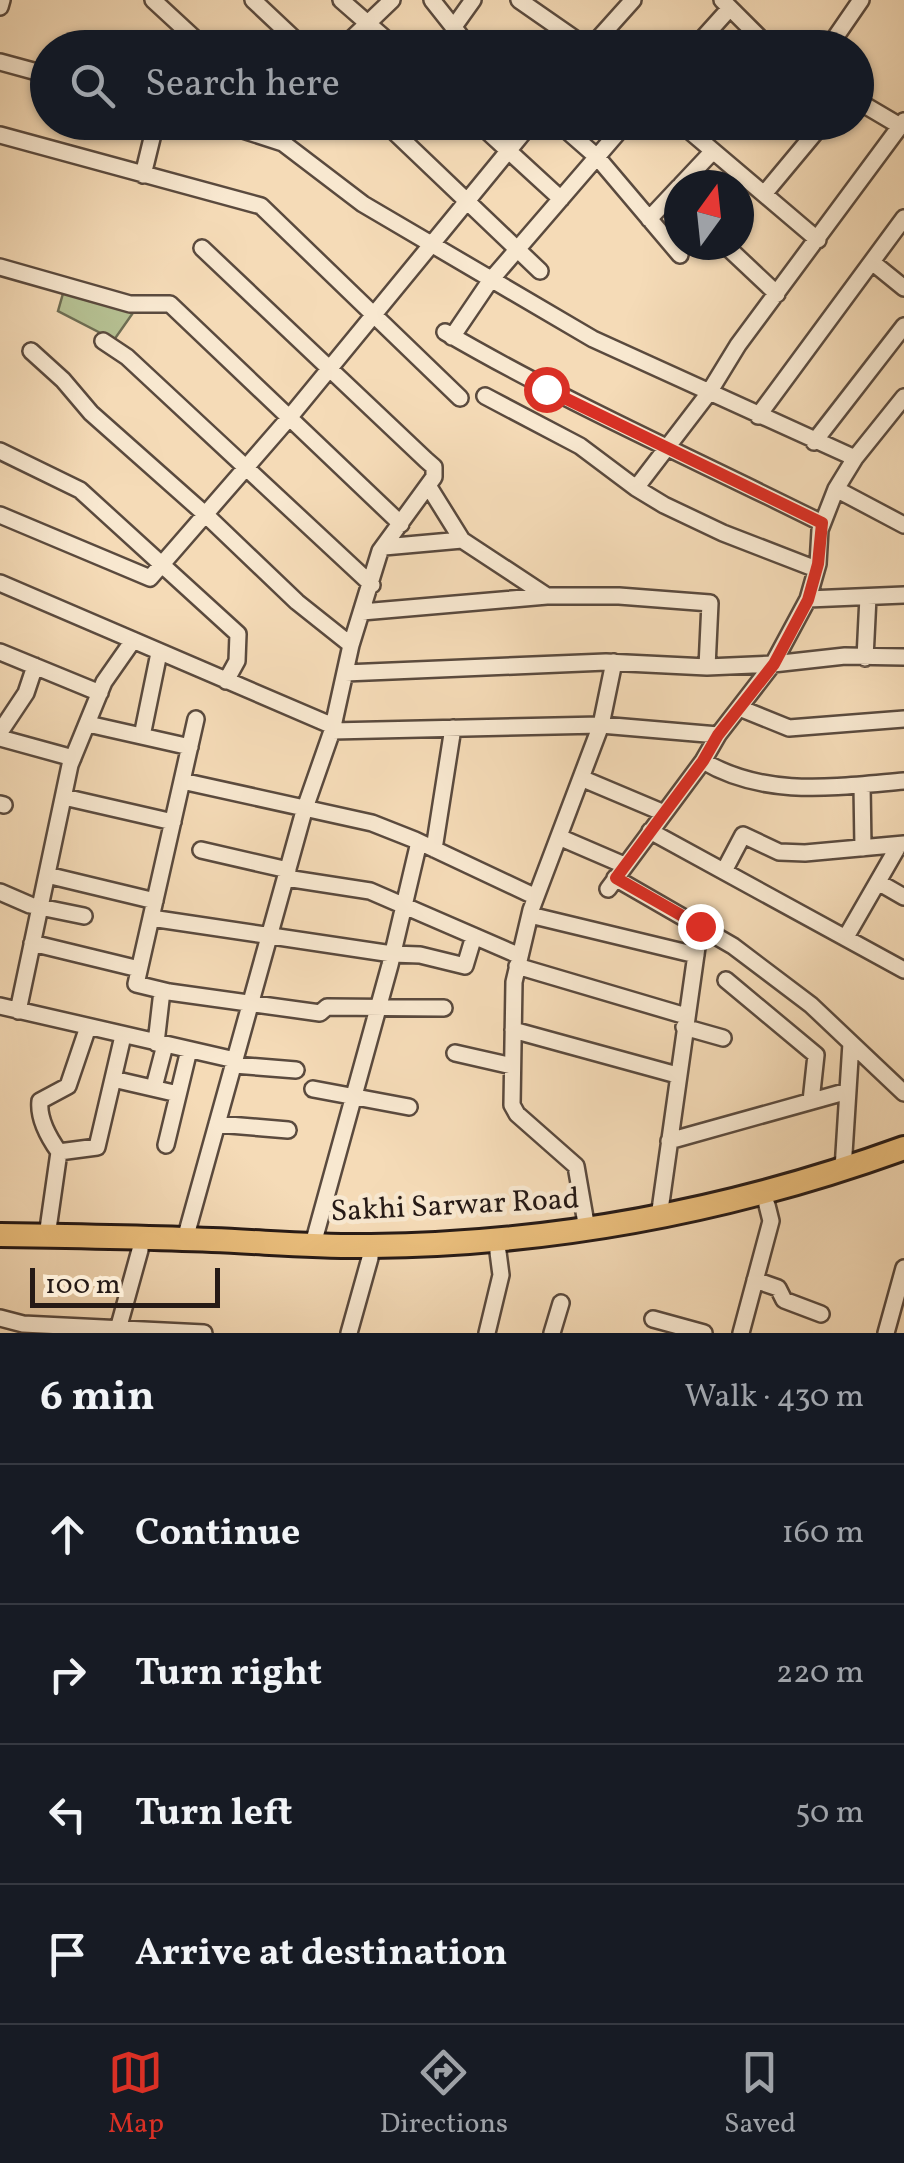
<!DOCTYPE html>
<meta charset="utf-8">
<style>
:root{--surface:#171b24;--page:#20242c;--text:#f1f3f6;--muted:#9ea1a6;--line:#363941;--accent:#d93025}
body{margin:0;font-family:Vollkorn,serif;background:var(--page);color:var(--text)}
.compass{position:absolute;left:664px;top:170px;width:90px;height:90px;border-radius:50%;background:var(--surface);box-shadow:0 2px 8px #0004;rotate:15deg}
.scale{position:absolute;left:30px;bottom:25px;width:190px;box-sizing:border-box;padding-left:10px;border:5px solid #261a16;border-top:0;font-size:28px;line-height:35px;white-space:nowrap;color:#261a16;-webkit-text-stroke:8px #f8e8d0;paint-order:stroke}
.stop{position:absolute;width:30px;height:30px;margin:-22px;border:8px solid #d93025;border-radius:50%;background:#fff}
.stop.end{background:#d93025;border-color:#fff;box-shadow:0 2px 10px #0008}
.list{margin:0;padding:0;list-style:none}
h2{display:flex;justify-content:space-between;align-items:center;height:130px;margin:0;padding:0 40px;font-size:42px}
h2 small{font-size:32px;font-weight:400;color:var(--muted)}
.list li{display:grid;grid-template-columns:65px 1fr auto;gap:30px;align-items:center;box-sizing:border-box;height:140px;padding:0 40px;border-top:2px solid var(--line)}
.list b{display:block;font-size:38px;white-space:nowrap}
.list em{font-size:32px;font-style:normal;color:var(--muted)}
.icon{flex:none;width:55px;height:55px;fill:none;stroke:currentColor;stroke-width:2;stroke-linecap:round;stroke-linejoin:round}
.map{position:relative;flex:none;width:904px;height:1333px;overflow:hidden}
.search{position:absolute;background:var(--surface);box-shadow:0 2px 8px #0004;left:30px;right:30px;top:30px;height:110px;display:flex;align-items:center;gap:25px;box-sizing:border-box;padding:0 35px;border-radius:55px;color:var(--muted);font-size:38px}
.sheet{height:690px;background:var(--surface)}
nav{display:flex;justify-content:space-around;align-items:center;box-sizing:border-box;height:140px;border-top:2px solid var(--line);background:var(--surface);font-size:28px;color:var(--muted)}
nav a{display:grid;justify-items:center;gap:5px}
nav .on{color:var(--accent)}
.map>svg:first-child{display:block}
.green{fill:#b6c193;stroke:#6e6e54;stroke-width:2.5}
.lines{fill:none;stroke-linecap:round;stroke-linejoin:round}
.minor-casing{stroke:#5a4a3e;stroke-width:20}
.highway-casing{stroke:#261a16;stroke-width:28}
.minor{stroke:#f8e8d0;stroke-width:15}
.highway{stroke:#eabe7c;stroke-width:22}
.route{stroke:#d93025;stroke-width:12}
.labels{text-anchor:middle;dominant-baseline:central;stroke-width:9;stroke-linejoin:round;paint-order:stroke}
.street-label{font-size:30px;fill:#261a16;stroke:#f8e8d0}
</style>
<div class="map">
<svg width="904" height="1333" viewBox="0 0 904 1333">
<rect width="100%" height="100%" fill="#f5dbb7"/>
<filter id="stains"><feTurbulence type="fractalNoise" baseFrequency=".002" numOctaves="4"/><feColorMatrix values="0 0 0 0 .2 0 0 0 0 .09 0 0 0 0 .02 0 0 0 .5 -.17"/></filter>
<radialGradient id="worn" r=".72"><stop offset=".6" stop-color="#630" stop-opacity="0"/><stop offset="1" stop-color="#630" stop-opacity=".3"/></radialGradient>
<path class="green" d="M64 290 135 310 114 340 58 311Z"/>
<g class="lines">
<defs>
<path id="minor" d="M153 0 205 48
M253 0 304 48
M341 0 396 48
M432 0 470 48
M519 0 588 48
M722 0 770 48
M0 7 2 0
M453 28 473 0
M342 48 392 0
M590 48 633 0
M694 48 730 8
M828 48 861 0
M0 62 48 75
M856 100 900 126
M218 122 283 143 363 204 593 339 855 458
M384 122 540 271
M477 122 561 199
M557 122 597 157 680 255
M679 122 818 240
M0 135 261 206 460 398
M143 175 156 122
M681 185 713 151
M764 194 824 122
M649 219 679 187
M725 245 777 294
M872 262 904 288
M0 267 130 304H170L401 524
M445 332C567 403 696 460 822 523
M452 337 490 281 627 122
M103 341 127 357 372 585
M31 351 63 380 91 413 206 515 297 602 351 645
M485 396 580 446 636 488 664 505 723 533 816 569
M758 416 904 218
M814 442 904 326
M0 451 80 490 238 634 237 661 226 681
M429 487 462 540 547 596
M636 488 708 394 738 345 904 121
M836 489 904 525
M0 515 150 578 289 418 532 122
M384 547 462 540
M0 583 333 726
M808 599 904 595
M362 612 547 596H619L710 603 707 667
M0 652 100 693
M865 658 868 597
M345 673 606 662 707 667 773 664 845 656 904 657
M742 709 789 728 904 719
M196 719 136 984 169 992 320 1013 327 1007 444 1008
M88 724 190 747
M332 731 601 725 718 735
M0 732 26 693 35 666
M142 736 159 653
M0 738 73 758
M703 761C765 798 835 787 904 781
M581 778 664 813
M182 781 372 823 415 840 536 897
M862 785 863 848
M64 797 173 822
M0 804 4 805
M650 831 904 970
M559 837 624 865
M434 849 453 728
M201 850 288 870
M724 871 743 835 779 852 805 853 904 844
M47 875 155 901
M286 878 370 891 520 956
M615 878 733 946 811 1005 904 1093
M878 882 904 897
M608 889 703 761 718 735 773 664 808 599 818 564 820 530 836 489 855 458 904 397
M0 892 30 905 84 916
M530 915 696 955
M151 918 392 954 420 955 465 966 474 936
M846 937 899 845
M32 943 139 969
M517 966 686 1016
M726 980 816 1055 811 1101
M0 1006 235 1060
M18 1011 70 765 104 682 132 642
M684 1027 723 1038
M513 1030 677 1075
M156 1043 162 991
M455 1053 512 1066
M234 1065 296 1070
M113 1079 178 1094
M154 1087 165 1045
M313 1089 409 1107
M217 1124 288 1130
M669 1141 848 1091
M166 1145 189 1050
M59 1152 97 1147 123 1036
M843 1169 851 1043
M659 1217 700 926
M587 1229 576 1166 517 1114 512 1105 514 982 531 910 601 725 614 662
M47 1236 59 1152C49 1138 38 1119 40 1101L68 1086 88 1027
M185 1239 304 811 332 731 351 645 380 551 434 477V467L426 460 202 248
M313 1244 390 965 419 842
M755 1280 778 1288 784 1300 821 1314
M0 1318 23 1324 204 1333
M653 1319 704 1333
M117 1333 140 1250
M349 1333 370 1258V1246
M487 1333 501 1275 498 1252
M552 1333 561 1303
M741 1333 771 1221 767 1205
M886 1333 904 1268"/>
<path id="highway" d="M0 1235C71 1236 141 1237 212 1240 265 1242 318 1247 371 1246 553 1244 733 1210 904 1148"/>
</defs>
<use href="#minor" class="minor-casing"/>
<use href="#highway" class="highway-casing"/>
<use href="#minor" class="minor"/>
<use href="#highway" class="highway"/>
</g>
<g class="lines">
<path class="route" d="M546 389 822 523 818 564 808 600 774 664 718 735 703 761 616 878 700 926"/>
</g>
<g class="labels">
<g class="street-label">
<text transform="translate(455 1206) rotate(-3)">Sakhi Sarwar Road</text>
</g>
</g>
<rect width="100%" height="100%" filter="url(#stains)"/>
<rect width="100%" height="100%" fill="url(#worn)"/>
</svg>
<svg class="compass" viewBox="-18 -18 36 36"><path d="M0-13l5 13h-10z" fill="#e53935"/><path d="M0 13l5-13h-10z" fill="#9ea1a6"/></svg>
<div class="scale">100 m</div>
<div class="stop" style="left:546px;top:389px"></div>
<div class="stop end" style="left:700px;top:926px"></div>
<div class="search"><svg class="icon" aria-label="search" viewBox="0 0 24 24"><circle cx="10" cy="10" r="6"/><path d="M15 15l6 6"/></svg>Search here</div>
</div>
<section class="sheet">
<h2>6 min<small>Walk · 430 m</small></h2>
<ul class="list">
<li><svg class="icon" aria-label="ahead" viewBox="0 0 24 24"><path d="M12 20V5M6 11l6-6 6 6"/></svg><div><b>Continue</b></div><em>160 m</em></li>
<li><svg class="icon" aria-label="right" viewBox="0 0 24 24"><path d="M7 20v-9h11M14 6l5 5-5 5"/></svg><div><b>Turn right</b></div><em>220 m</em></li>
<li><svg class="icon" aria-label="left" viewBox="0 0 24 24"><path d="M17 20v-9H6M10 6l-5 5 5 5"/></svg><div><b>Turn left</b></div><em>50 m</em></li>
<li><svg class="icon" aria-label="arrive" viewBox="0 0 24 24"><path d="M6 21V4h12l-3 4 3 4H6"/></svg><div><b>Arrive at destination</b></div></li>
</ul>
</section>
<nav>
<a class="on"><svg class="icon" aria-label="map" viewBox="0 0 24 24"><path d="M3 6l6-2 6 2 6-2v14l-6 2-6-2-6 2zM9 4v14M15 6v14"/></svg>Map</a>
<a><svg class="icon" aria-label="directions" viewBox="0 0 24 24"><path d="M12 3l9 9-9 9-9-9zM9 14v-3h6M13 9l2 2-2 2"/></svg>Directions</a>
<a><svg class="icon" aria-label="saved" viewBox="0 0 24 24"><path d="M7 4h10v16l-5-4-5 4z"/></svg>Saved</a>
</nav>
